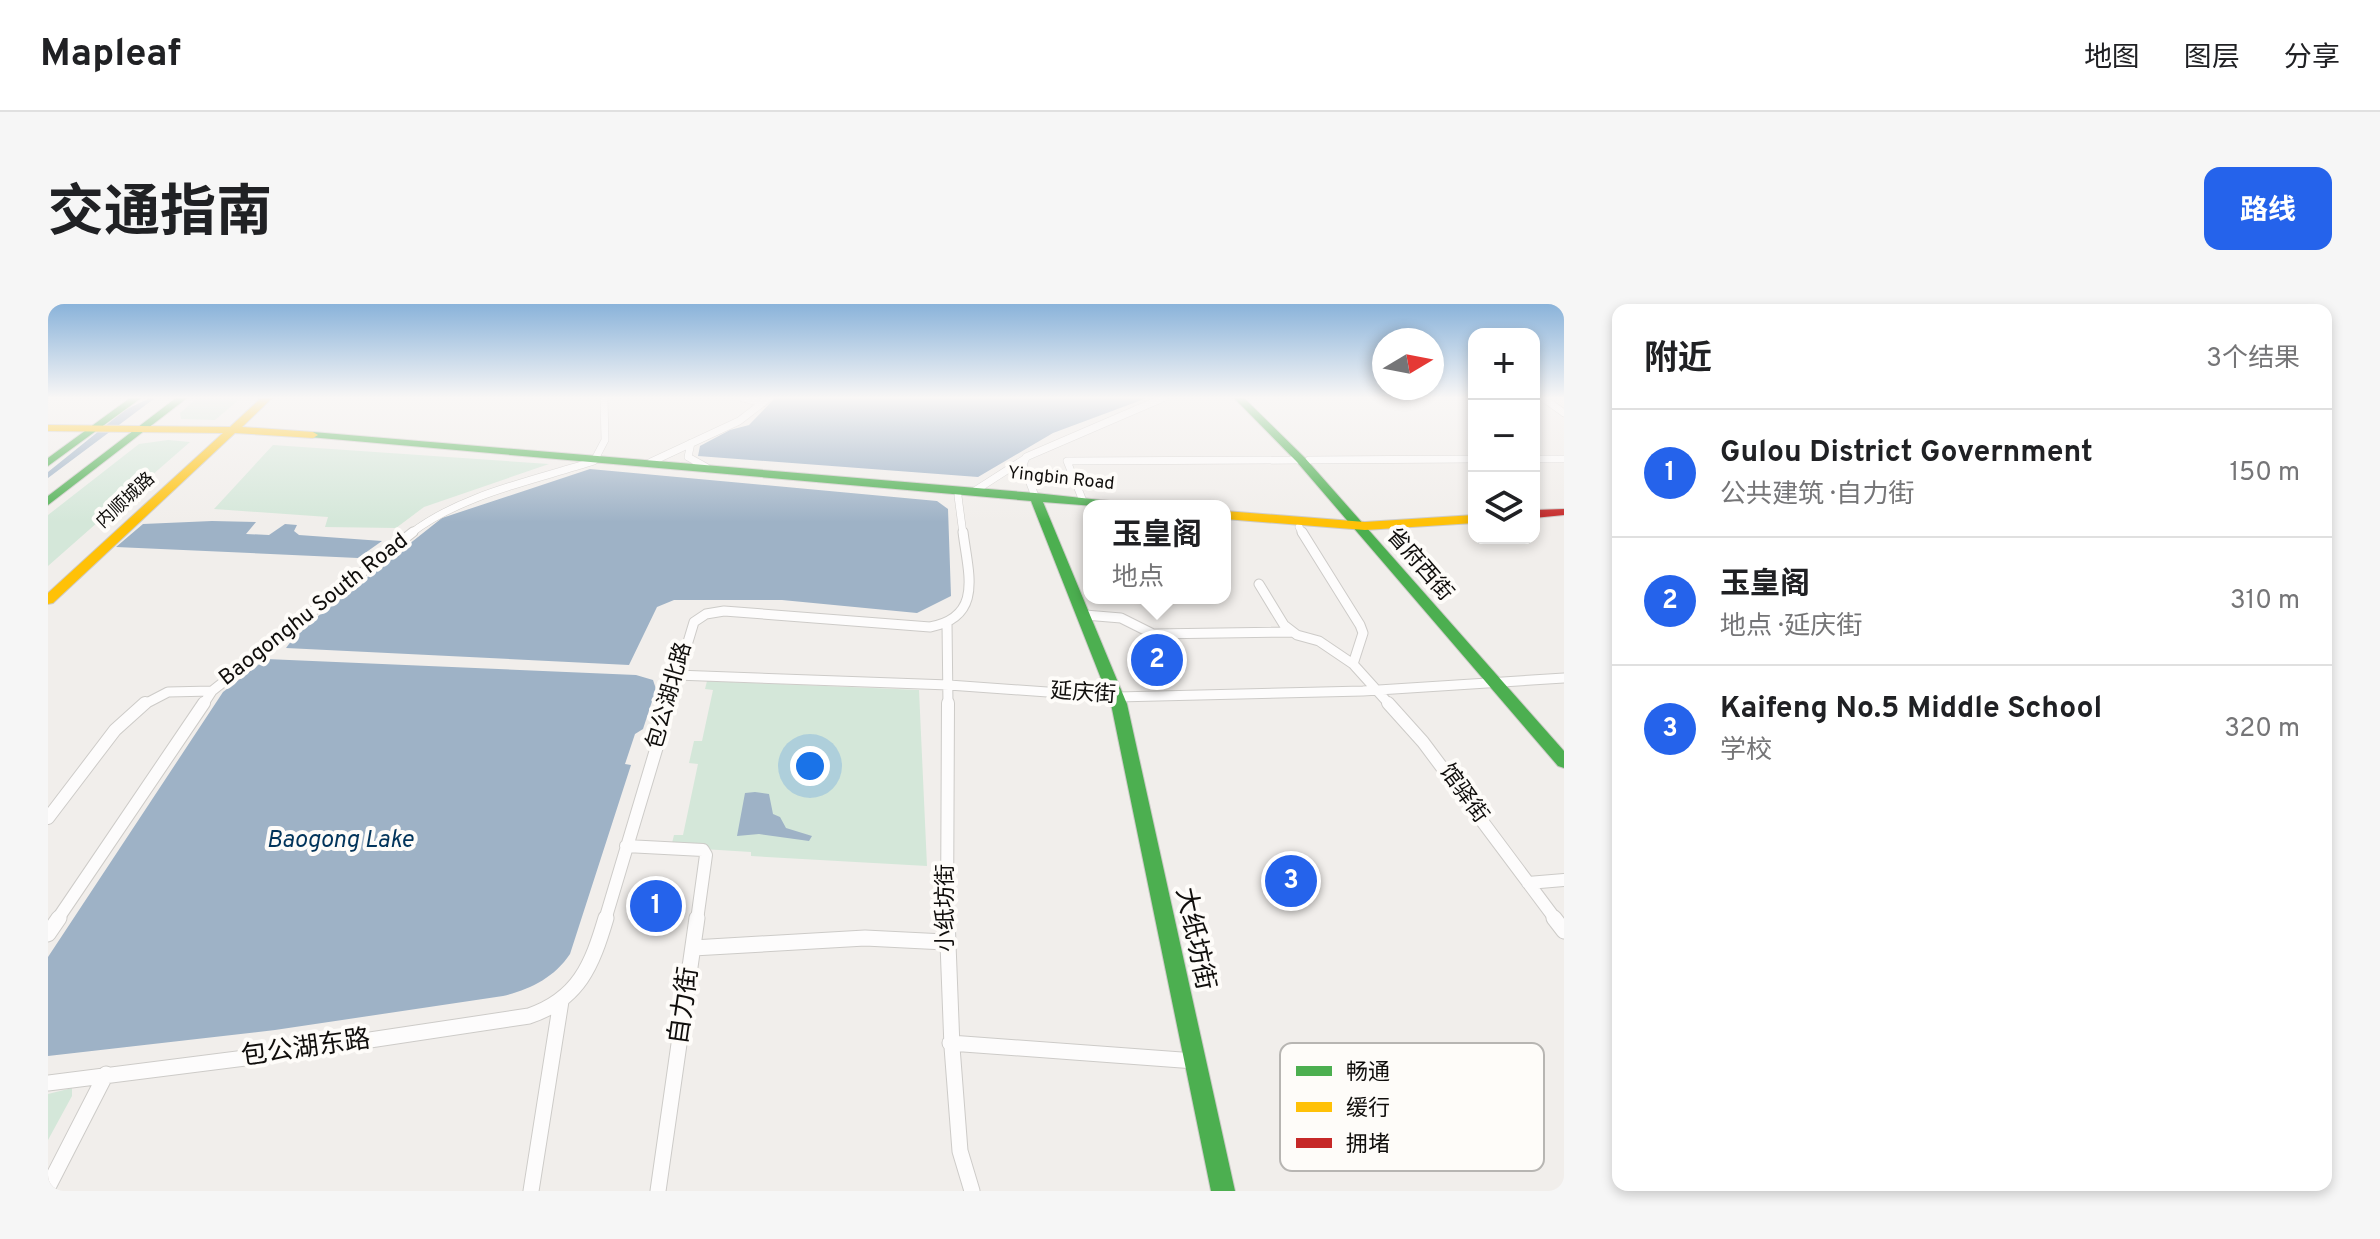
<!DOCTYPE html>
<html lang="zh">
<meta charset="utf-8">
<style>
:root{--surface:#fff;--page:#f6f6f6;--text:#202124;--muted:#757577;--line:#e0e0e0;--accent:#2563eb}
body{margin:0;font-family:Overpass,"Noto Sans SC",sans-serif;background:var(--page);color:var(--text)}
.controls{position:absolute;right:24px;top:24px;display:grid;overflow:hidden;border-radius:16px;box-shadow:0 4px 12px #0003}
.controls button{width:72px;height:72px;display:grid;place-items:center;padding:0;border:0;border-bottom:2px solid var(--line);background:var(--surface);color:var(--text);font:40px sans-serif}
.compass{position:absolute;left:1324px;top:24px;width:72px;height:72px;border-radius:50%;background:var(--surface);box-shadow:0 4px 12px #0003;rotate:80deg}
.you{position:absolute;left:762px;top:462px;width:28px;height:28px;margin:-20px;border:6px solid #fff;border-radius:50%;background:#1a73e8;box-shadow:0 0 0 12px #1a73e833}
.badge{display:grid;place-items:center;width:52px;height:52px;border-radius:50%;background:var(--accent);color:#fff;font-size:26px;font-weight:700}
.pin{position:absolute;translate:-50% -50%;border:4px solid #fff;box-shadow:0 2px 8px #0006}
.popup{position:absolute;left:1035px;top:196px;width:148px;height:104px;box-sizing:border-box;display:grid;place-content:center;border-radius:16px;background:var(--surface);filter:drop-shadow(0 2px 6px #0005);font-size:26px;white-space:nowrap;color:var(--muted)}
.popup b{font-size:30px;color:var(--text)}
.popup::after{content:'';position:absolute;left:50%;top:100%;margin-left:-16px;border:16px solid transparent;border-top-color:var(--surface)}
.list{margin:0;padding:0;list-style:none}
h2{display:flex;justify-content:space-between;align-items:center;height:104px;margin:0;padding:0 32px;font-size:34px}
h2 small{font-size:26px;font-weight:400;color:var(--muted)}
.list li{display:grid;grid-template-columns:52px 1fr auto;gap:24px;align-items:center;box-sizing:border-box;height:128px;padding:0 32px;border-top:2px solid var(--line)}
.list b{display:block;font-size:30px;white-space:nowrap}
.list p{margin:0;font-size:26px;white-space:nowrap;color:var(--muted)}
.list em{font-size:26px;font-style:normal;color:var(--muted)}
.icon{flex:none;width:44px;height:44px;fill:none;stroke:currentColor;stroke-width:2;stroke-linecap:round;stroke-linejoin:round}
.map{position:relative;flex:none;width:1516px;height:887px;overflow:hidden;border-radius:16px}
header{display:flex;align-items:center;gap:48px;box-sizing:border-box;height:112px;padding:0 40px;background:var(--surface);border-bottom:2px solid var(--line)}
header strong{font-size:38px}
nav{display:flex;gap:44px;margin-inline-start:auto;font-size:28px}
.intro{display:flex;align-items:center;justify-content:space-between;box-sizing:border-box;height:192px;padding:0 48px}
h1{margin:0;font-size:56px}
.button{padding:20px 36px;border-radius:16px;background:var(--accent);color:#fff;font-size:28px;font-weight:700}
main{display:flex;gap:48px;padding:0 48px}
aside{flex:1;background:var(--surface);border-radius:16px;box-shadow:0 4px 12px #0003}
.map>svg:first-child{display:block}
.green{fill:#d4e7d9}
.water{fill:#9eb2c6}
.lines{fill:none;stroke-linecap:round;stroke-linejoin:round}
.street-far3-casing{stroke:#cdcbc8;stroke-width:8}
.street-far2-casing{stroke:#cdcbc8;stroke-width:11}
.street-far1-casing{stroke:#cdcbc8;stroke-width:14}
.street-casing{stroke:#cdcbc8;stroke-width:17}
.fast-casing{stroke:#cdcbc8;stroke-width:2}
.slow-casing{stroke:#cdcbc8;stroke-width:2}
.jam-casing{stroke:#cdcbc8;stroke-width:2}
.street-far3{stroke:#fdfcfc;stroke-width:7}
.street-far2{stroke:#fdfcfc;stroke-width:9}
.street-far1{stroke:#fdfcfc;stroke-width:12}
.street{stroke:#fdfcfc;stroke-width:15}
.fast{fill:#4caf50;fill-rule:evenodd}
.slow{fill:#ffc107;fill-rule:evenodd}
.jam{fill:#c62828;fill-rule:evenodd}
.wall{fill:#bab9b8}
.building{fill:#d8d7d6;stroke:#979696;stroke-width:2}
.labels{text-anchor:middle;dominant-baseline:central;stroke-width:8;stroke-linejoin:round;paint-order:stroke}
.far-street-label{font-size:18px;fill:#100e0c;stroke:#fefcf9}
.street-label{font-size:22px;fill:#100e0c;stroke:#fefcf9}
.water-label{font-size:24px;font-style:italic;fill:#01345b;stroke:#fefcf9}
.near-street-label{font-size:26px;fill:#100e0c;stroke:#fefcf9}
.key{fill:#fefcf9;stroke:#b7b5b2;stroke-width:2}
.key-label{font-size:22px;fill:#100e0c}
</style>
<header>
<strong>Mapleaf</strong>
<nav><a>地图</a><a>图层</a><a>分享</a></nav>
</header>
<div class="intro"><h1>交通指南</h1><a class="button">路线</a></div>
<main>
<div class="map">
<svg width="1516" height="887" viewBox="0 0 1516 887">
<rect width="100%" height="100%" fill="#f1eeeb"/>
<path class="green" d="M149 94H193L167 116 133 115 132 109Z
M120 136 142 138 79 193H68L57 202 67 203 0 262V211L91 140Z
M225 141 501 160 376 203 348 224 277 223 280 213 166 205Z
M659 377 871 386 879 562 703 552V548L623 543 626 531H635L650 460 641 459 646 437H654L665 386 657 385Z
M24 784V792L0 836V790Z"/>
<path class="water" d="M102 94H107L0 174V168L77 106Z
M727 94H1099L1005 129 930 173 650 152 652 142 682 126 701 121Z
M542 165 889 197 900 205 903 292 869 309 734 296H626L609 303 581 361 238 344 250 328 394 214Z
M164 217 208 218 198 230 221 231 237 220 249 221 246 227 251 231 334 237 310 254 68 243 95 220Z
M218 355 588 371 605 376 608 385 595 425 587 430 577 460 583 461 522 650C506 674 481 686 455 692L227 726 0 752V653L175 388Z
M707 488 721 490 725 510 732 513 738 524 764 532 761 537 711 530 689 532 697 489Z"/>
<g class="lines">
<defs>
<path id="street-far3" d="M695 94 715 99
M1495 94 1516 109
M643 139 640 153 658 163
M1486 155H1516
M1261 156 1426 155
M603 158 691 117 721 94
M928 186 978 154
M910 192 915 230
M987 192 975 161 978 153 1115 94
M1035 197 1019 157 1253 156
M1251 223 1255 230
M362 230C414 190 484 177 546 157L557 136 556 94"/>
<path id="street-far2" d="M1254 228 1312 321 1315 329 1305 360
M1211 280 1236 321 1249 331 1271 337 1305 360 1342 401
M1037 311 1073 314 1105 330 1244 328
M899 319 900 401
M628 371 901 381 1069 393 1315 387 1516 374
M95 401 120 388 164 387
M155 401 164 387 365 228
M621 401 646 318 658 310 676 307 882 323C936 313 920 269 915 228"/>
<path id="street-far1" d="M1340 399 1375 438 1508 616
M0 514 67 426 97 399
M578 542 655 546 658 551 649 616
M1480 579 1516 576
M9 616 156 399
M557 616 622 399
M899 616 900 399"/>
<path id="street" d="M899 614 904 743 912 847 924 887
M1506 614 1516 627
M0 630 11 614
M645 644 817 634 897 638
M902 739 1147 757
M0 779 229 750 481 712C531 695 544 661 558 614
M0 883 58 770
M483 887 513 697
M610 887 649 614"/>
<path id="fast" d="M82 94H93L0 162V154Z
M128 94H139L0 201V192Z
M1186 94H1196L1257 154 1516 447V464L1510 462 1249 158Z
M265 128 987 189 1090 200 1092 202H1046L995 198 1079 400 1187 887H1163L1063 400 983 197 261 133V129Z"/>
<path id="slow" d="M213 94H224L194 123 265 128 270 131 265 134 187 129 5 299 0 300V289L175 129 0 127V121L182 123Z
M1177 207 1317 218 1426 211V219L1317 226 1177 215Z"/>
<path id="jam" d="M1516 205V211L1486 214V206Z"/>
</defs>
<use href="#street-far3" class="street-far3-casing"/>
<use href="#street-far2" class="street-far2-casing"/>
<use href="#street-far1" class="street-far1-casing"/>
<use href="#street" class="street-casing"/>
<use href="#fast" class="fast-casing"/>
<use href="#slow" class="slow-casing"/>
<use href="#jam" class="jam-casing"/>
<use href="#street-far3" class="street-far3"/>
<use href="#street-far2" class="street-far2"/>
<use href="#street-far1" class="street-far1"/>
<use href="#street" class="street"/>
<use href="#fast" class="fast"/>
<use href="#slow" class="slow"/>
<use href="#jam" class="jam"/>
</g>
<path class="wall" d="M1099 341 1125 355 1122 363 1099 361 1096 349Z"/>
<path class="building" d="M1099 341 1122 343 1125 355 1102 353Z"/>
<linearGradient id="sky" x2="0" y2="1"><stop stop-color="#8ab3da"/><stop offset="0.43" stop-color="#f9f7f6"/><stop offset="1" stop-color="#f9f7f6" stop-opacity="0"/></linearGradient>
<rect width="1516" height="218" fill="url(#sky)"/>
<g class="labels">
<g class="far-street-label">
<text transform="translate(1013 175) rotate(6)">Yingbin Road</text>
<text transform="translate(78 197) rotate(-43)">内顺城路</text>
</g>
<g class="street-label">
<text transform="translate(1371 261) rotate(49)">省府西街</text>
<text transform="translate(266 306) rotate(-38)">Baogonghu South Road</text>
<text transform="translate(1035 390) rotate(4)">延庆街</text>
<text transform="translate(622 392) rotate(-74)">包公湖北路</text>
<text transform="translate(1415 490) rotate(54)">馆驿街</text>
<text transform="translate(898 604) rotate(-90)">小纸坊街</text>
</g>
<g class="water-label">
<text x="292" y="537">Baogong Lake</text>
</g>
<g class="near-street-label">
<text transform="translate(1146 635) rotate(78)">大纸坊街</text>
<text transform="translate(637 702) rotate(-82)">自力街</text>
<text transform="translate(258 745) rotate(-8)">包公湖东路</text>
</g>
</g>
<rect x="1232" y="739" width="264" height="128" rx="12" class="key"/>
<rect x="1248" y="762" width="36" height="10" fill="#4caf50"/>
<rect x="1248" y="798" width="36" height="10" fill="#ffc107"/>
<rect x="1248" y="834" width="36" height="10" fill="#c62828"/>
<g class="key-label">
<text x="1298" y="775">畅通</text>
<text x="1298" y="811">缓行</text>
<text x="1298" y="847">拥堵</text>
</g>
</svg>
<div class="controls">
<button>+</button>
<button>−</button>
<button><svg class="icon" aria-label="layers" viewBox="0 0 24 24"><path d="M12 4l9 5-9 5-9-5zM3 14l9 5 9-5"/></svg></button>
</div>
<svg class="compass" viewBox="-18 -18 36 36"><path d="M0-13l5 13h-10z" fill="#e53935"/><path d="M0 13l5-13h-10z" fill="#757577"/></svg>
<div class="you"></div>
<div class="pin badge" style="left:608px;top:602px">1</div>
<div class="pin badge" style="left:1109px;top:356px">2</div>
<div class="popup"><b>玉皇阁</b>地点</div>
<div class="pin badge" style="left:1243px;top:577px">3</div>
</div>
<aside>
<h2>附近<small>3个结果</small></h2>
<ul class="list">
<li><span class="badge">1</span><div><b>Gulou District Government</b><p>公共建筑 · 自力街</p></div><em>150 m</em></li>
<li><span class="badge">2</span><div><b>玉皇阁</b><p>地点 · 延庆街</p></div><em>310 m</em></li>
<li><span class="badge">3</span><div><b>Kaifeng No.5 Middle School</b><p>学校</p></div><em>320 m</em></li>
</ul>
</aside>
</main>
